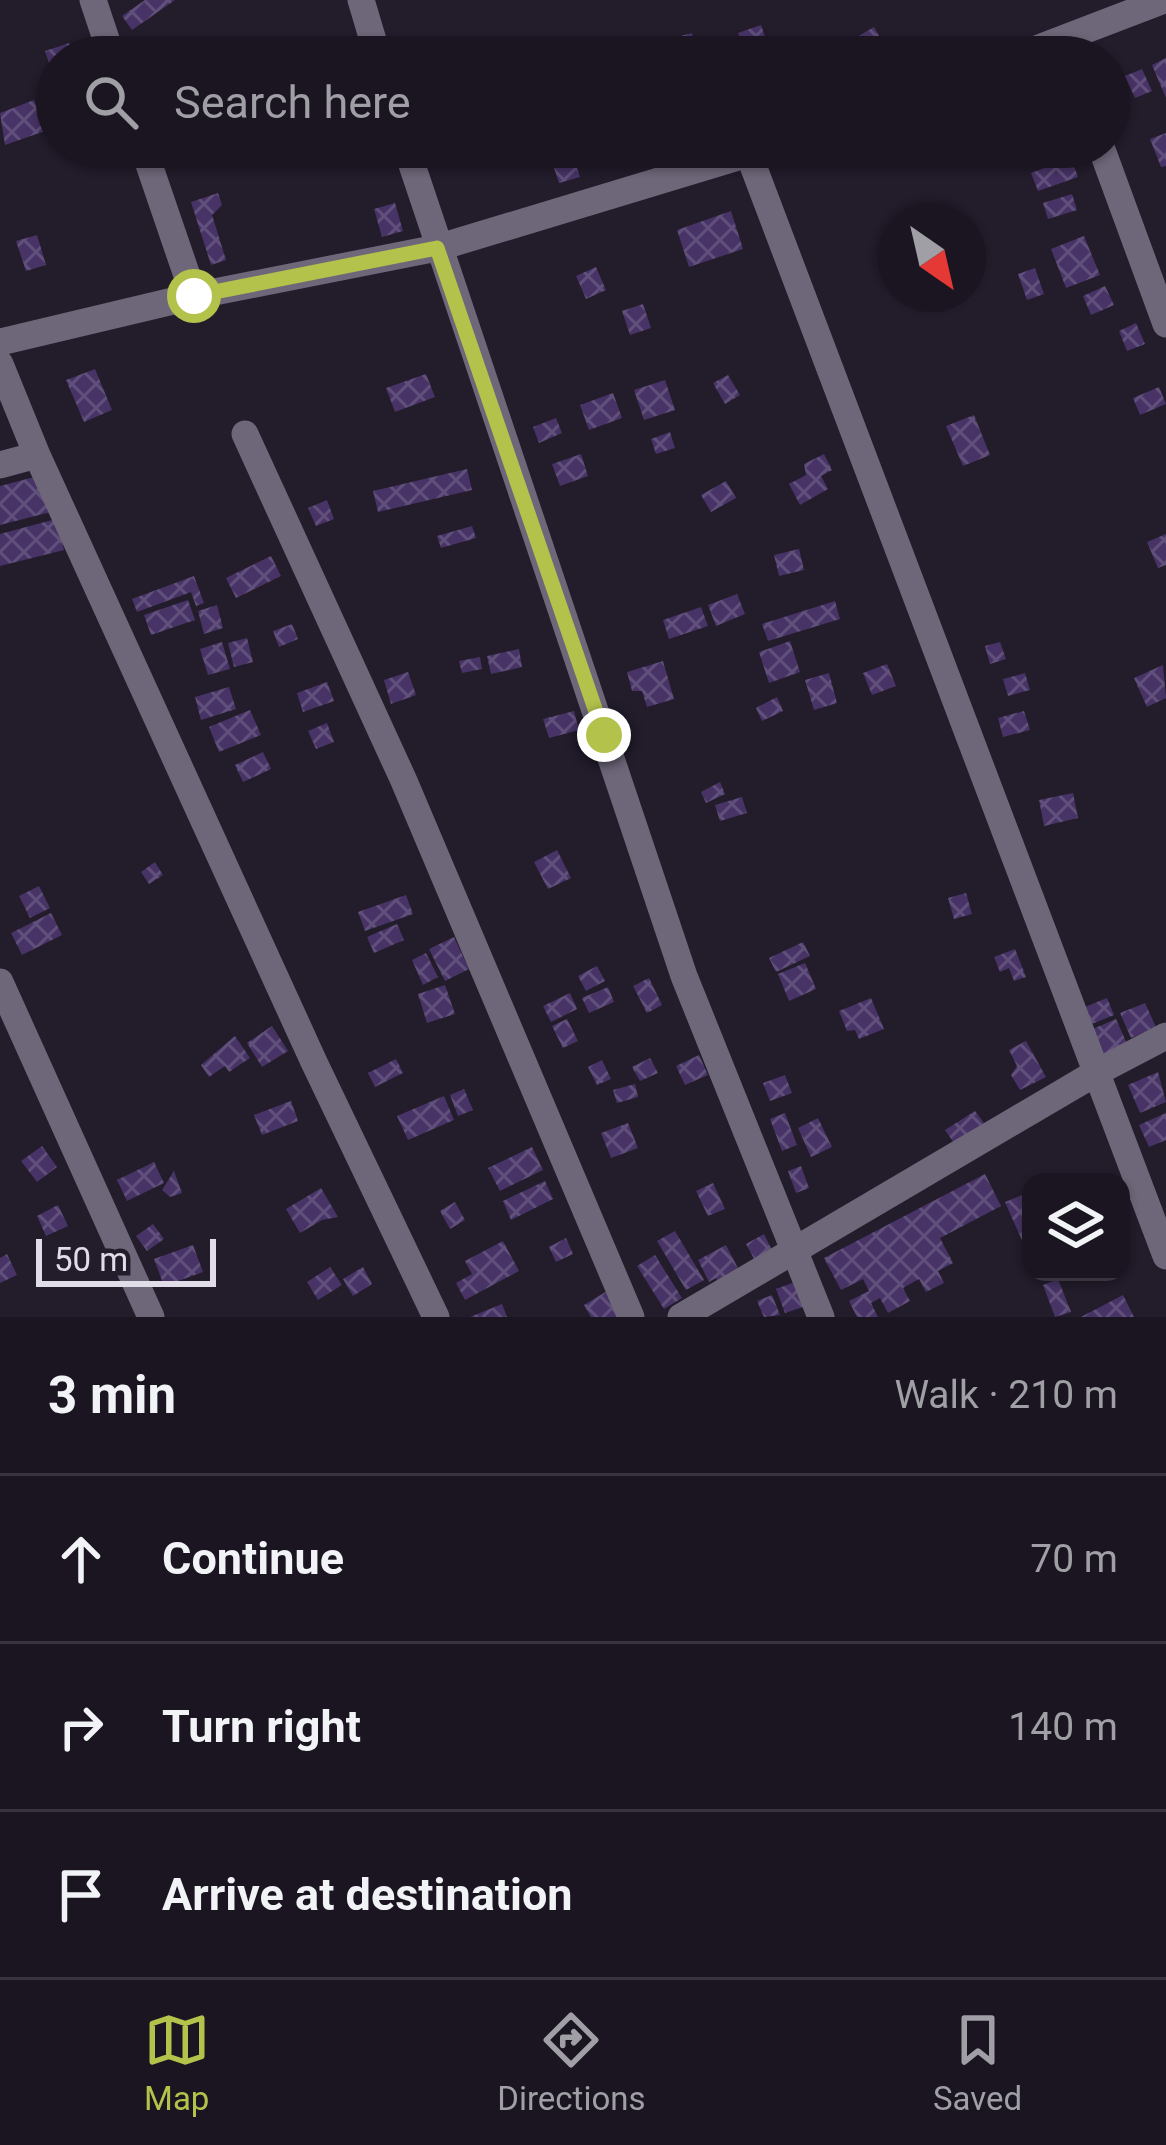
<!DOCTYPE html>
<meta charset="utf-8">
<style>
:root{--surface:#1a1520;--page:#231e29;--text:#f1f3f6;--muted:#9f9fa5;--line:#38343e;--accent:#b3c24b}
body{margin:0;font-family:Roboto,sans-serif;background:var(--page);color:var(--text)}
.controls{position:absolute;right:36px;bottom:36px;display:grid;overflow:hidden;border-radius:24px;box-shadow:0 3px 9px #0004}
.controls button{width:108px;height:108px;display:grid;place-items:center;padding:0;border:0;border-bottom:3px solid var(--line);background:var(--surface);color:var(--text);font:60px sans-serif}
.compass{position:absolute;left:878px;top:204px;width:108px;height:108px;border-radius:50%;background:var(--surface);box-shadow:0 3px 9px #0004;rotate:146deg}
.scale{position:absolute;left:36px;bottom:30px;width:180px;box-sizing:border-box;padding-left:12px;border:6px solid #e1dde8;border-top:0;font-size:33px;line-height:42px;white-space:nowrap;color:#e1dde8;-webkit-text-stroke:9px #221c2b;paint-order:stroke}
.stop{position:absolute;width:36px;height:36px;margin:-27px;border:9px solid #b3c24b;border-radius:50%;background:#fff}
.stop.end{background:#b3c24b;border-color:#fff;box-shadow:0 3px 12px #0008}
.list{margin:0;padding:0;list-style:none}
h2{display:flex;justify-content:space-between;align-items:center;height:156px;margin:0;padding:0 48px;font-size:51px}
h2 small{font-size:39px;font-weight:400;color:var(--muted)}
.list li{display:grid;grid-template-columns:78px 1fr auto;gap:36px;align-items:center;box-sizing:border-box;height:168px;padding:0 48px;border-top:3px solid var(--line)}
.list b{display:block;font-size:45px;white-space:nowrap}
.list em{font-size:39px;font-style:normal;color:var(--muted)}
.icon{flex:none;width:66px;height:66px;fill:none;stroke:currentColor;stroke-width:2;stroke-linecap:round;stroke-linejoin:round}
.map{position:relative;flex:none;width:1166px;height:1317px;overflow:hidden}
.search{position:absolute;background:var(--surface);box-shadow:0 3px 9px #0004;left:36px;right:36px;top:36px;height:132px;display:flex;align-items:center;gap:30px;box-sizing:border-box;padding:0 42px;border-radius:66px;color:var(--muted);font-size:45px}
.sheet{height:660px;background:var(--surface)}
nav{display:flex;justify-content:space-around;align-items:center;box-sizing:border-box;height:168px;border-top:3px solid var(--line);background:var(--surface);font-size:33px;color:var(--muted)}
nav a{display:grid;justify-items:center;gap:6px}
nav .on{color:var(--accent)}
.map>svg:first-child{display:block}
.building{fill:url(#building-cross-hatch)}
.lines{fill:none;stroke-linecap:round;stroke-linejoin:round}
.minor{stroke:#6e677a;stroke-width:27}
.route{stroke:#b3c24b;stroke-width:15}
</style>
<div class="map">
<svg width="1166" height="1317" viewBox="0 0 1166 1317">
<defs>
<pattern id="building-cross-hatch" width="8" height="8" patternUnits="userSpaceOnUse" patternTransform="scale(3)"><rect width="8" height="8" fill="#473365"/><path d="M0 0l8 8M0 8l8-8" fill="none" stroke="#61507b"/></pattern>
</defs>
<rect width="100%" height="100%" fill="#221c2b"/>
<path class="building" d="M145 0H175L132 30 122 16Z
M761 25 772 57H746L738 33Z
M874 27 891 57H840L836 49Z
M692 33 699 57H671L666 40Z
M69 43 74 57H57V67L51 69 45 51Z
M1166 58V98L1152 65Z
M1142 69 1152 91 1135 98 1125 76Z
M34 100 45 131 5 145 0 113Z
M1166 133V166L1161 167 1150 139Z
M573 156 580 177 559 183 552 162Z
M1071 158 1078 177 1038 191 1031 173Z
M218 193 222 205 212 215 226 260 211 265 191 202Z
M1072 194 1077 210 1048 219 1043 203Z
M395 203 403 231 382 237 374 209Z
M731 211 743 249 689 267 677 230Z
M37 235 46 265 26 271 16 241Z
M1084 236 1100 275 1066 288 1051 249Z
M596 267 606 290 586 299 576 276Z
M1035 268 1044 294 1027 300 1018 274Z
M1105 286 1114 305 1091 315 1083 296Z
M643 304 651 328 630 335 622 311Z
M1136 323 1145 344 1127 351 1119 331Z
M95 369 112 410 84 422 66 380Z
M426 374 435 397 395 412 386 388Z
M728 375 740 395 725 404 713 383Z
M665 380 675 410 644 420 634 390Z
M1159 387 1166 404 1140 415 1133 398Z
M613 393 622 418 589 430 580 405Z
M974 415 990 455 963 466 946 426Z
M556 418 562 433 539 443 533 427Z
M670 432 675 448 656 454 651 439Z
M581 454 588 476 560 486 552 464Z
M824 454 832 470 821 476 828 489 800 505 789 484 806 475 804 464Z
M467 469 472 490 378 512 373 491Z
M42 475 51 512 0 525V486Z
M726 481 736 498 711 512 701 495Z
M327 500 334 519 316 526 308 508Z
M56 519 64 550 0 566V534Z
M472 526 476 538 441 548 437 536Z
M1166 534V565L1158 568 1147 542Z
M799 549 804 570 779 576 774 555Z
M271 556 281 576 236 598 226 578Z
M194 576 204 603 196 606 191 592 137 612 132 599Z
M737 594 745 614 716 626 708 605Z
M188 600 195 620 151 635 144 615Z
M835 601 840 619 768 641 762 624Z
M217 605 223 628 204 634 198 611Z
M701 607 708 626 669 639 663 620Z
M292 624 298 639 279 647 273 631Z
M247 638 253 662 234 667 228 643Z
M790 641 800 672 769 683 759 652Z
M222 642 230 669 208 675 200 649Z
M1000 642 1006 659 990 664 985 646Z
M519 649 522 667 491 674 487 656Z
M480 657 482 669 462 673 459 661Z
M663 661 674 699 647 707 642 691H632L627 672Z
M887 664 896 686 872 695 863 673Z
M1163 665 1166 698 1147 707 1134 678Z
M408 672 416 695 391 704 384 680Z
M829 673 837 703 814 710 805 680Z
M1025 673 1030 690 1008 696 1003 679Z
M327 682 334 701 303 712 297 693Z
M229 687 236 709 201 720 195 697Z
M777 697 783 711 762 721 756 708Z
M250 710 261 735 219 752 209 727Z
M574 711 579 730 549 738 543 719Z
M1024 711 1030 730 1003 737 998 718Z
M327 723 334 742 316 749 308 731Z
M263 752 271 769 243 782 235 765Z
M720 782 725 794 706 803 701 792Z
M1073 793 1078 818 1044 826 1039 800Z
M742 797 747 813 720 821 715 805Z
M557 850 571 878 548 889 534 862Z
M155 862 163 875 149 884 141 872Z
M39 886 50 908 30 918 19 896Z
M966 893 972 914 954 919 948 898Z
M406 895 413 914 365 931 358 912Z
M51 913 62 935 22 955 11 933Z
M397 924 404 940 374 953 367 937Z
M454 937 469 969 445 981 429 949Z
M803 942 810 956 776 972 769 958Z
M1015 949 1026 977 1014 981 1009 968 1000 972 994 957Z
M426 953 438 977 423 985 412 960Z
M805 963 816 989 789 1001 778 974Z
M597 966 605 981 586 991 578 976Z
M649 978 662 1005 647 1013 633 986Z
M445 985 455 1014 427 1023 418 994Z
M608 987 614 1002 589 1013 582 998Z
M570 993 577 1009 551 1022 543 1006Z
M871 998 884 1029 859 1039 855 1030 847 1031 839 1011Z
M1107 998 1114 1015 1087 1026 1080 1009Z
M1145 1003 1156 1027 1131 1038 1120 1013Z
M567 1019 578 1041 563 1048 552 1026Z
M1116 1019 1128 1046 1099 1058 1088 1031Z
M272 1026 288 1051 262 1067 247 1043Z
M235 1036 250 1058 229 1072 225 1066 209 1077 201 1065Z
M1026 1041 1046 1077 1020 1090 1011 1075 1017 1066 1009 1050Z
M699 1055 708 1075 685 1085 676 1066Z
M650 1058 658 1073 640 1081 632 1067Z
M396 1059 403 1073 375 1087 368 1073Z
M602 1060 611 1079 597 1085 588 1067Z
M1158 1072 1166 1102 1140 1113 1128 1085Z
M785 1075 792 1093 770 1101 763 1083Z
M635 1084 638 1097 617 1103 613 1090Z
M464 1089 473 1110 458 1116 450 1095Z
M444 1096 454 1120 408 1140 397 1116Z
M291 1101 298 1121 262 1135 254 1115Z
M975 1111 984 1123 954 1143 945 1130Z
M785 1113 797 1145 782 1151 770 1119Z
M1166 1113V1140L1149 1147 1139 1125Z
M818 1118 832 1147 811 1157 798 1128Z
M628 1123 638 1148 611 1158 601 1133Z
M42 1146 57 1167 37 1182 21 1161Z
M532 1147 543 1170 500 1191 488 1168Z
M154 1162 164 1183 127 1201 117 1180Z
M801 1166 809 1188 796 1193 788 1171Z
M174 1171 182 1193 170 1197 162 1190Z
M985 1174 1001 1206 940 1238 953 1263 938 1271 944 1283 926 1292 919 1279 903 1288 910 1301 888 1313 880 1298 871 1303 878 1317H857L849 1301 869 1291 863 1279 841 1290 824 1258Z
M545 1181 553 1199 511 1220 503 1201Z
M713 1183 725 1209 708 1216 696 1191Z
M321 1188 338 1217 322 1220 300 1233 286 1209Z
M1022 1195 1031 1216V1261L1005 1202Z
M455 1202 465 1220 450 1229 440 1211Z
M58 1205 68 1226 46 1236 37 1216Z
M153 1224 164 1239 147 1251 136 1236Z
M675 1231 704 1280 686 1290 657 1241Z
M764 1234 776 1258 759 1268 746 1244Z
M566 1238 573 1254 556 1262 549 1247Z
M503 1241 519 1271 465 1300 456 1283 472 1274 465 1261Z
M193 1245 203 1272 164 1286 154 1259Z
M726 1245 743 1278 722 1289 716 1278 709 1282 698 1260Z
M7 1254 17 1275 0 1283V1258Z
M655 1255 682 1298 664 1309 637 1266Z
M330 1267 342 1285 318 1300 307 1282Z
M363 1267 372 1284 353 1296 343 1279Z
M1058 1279 1071 1312 1055 1317 1043 1285Z
M800 1280 809 1305 785 1313 776 1289Z
M612 1288 628 1317H591L584 1305Z
M772 1295 780 1315 764 1317 757 1301Z
M1123 1295 1134 1317H1081Z
M502 1304 507 1317H470Z"/>
<g class="lines">
<path class="minor" d="M93 0 112 57
M361 0 378 57
M1015 57 1164 0
M143 147 194 296
M406 147 684 976 821 1317
M1101 147 1166 324
M749 155 1166 1256
M0 342 194 296 437 248 771 147
M0 364 37 455 313 1060 436 1317
M245 434 404 781 631 1317
M0 465 37 455
M0 982 151 1317
M681 1317 1099 1071 1166 1036"/>
</g>
<g class="lines">
<path class="route" d="M194 296 437 248 604 735"/>
</g>
</svg>
<div class="controls">
<button><svg class="icon" aria-label="layers" viewBox="0 0 24 24"><path d="M12 4l9 5-9 5-9-5zM3 14l9 5 9-5"/></svg></button>
</div>
<svg class="compass" viewBox="-18 -18 36 36"><path d="M0-13l5 13h-10z" fill="#e53935"/><path d="M0 13l5-13h-10z" fill="#9f9fa5"/></svg>
<div class="scale">50 m</div>
<div class="stop" style="left:194px;top:296px"></div>
<div class="stop end" style="left:604px;top:735px"></div>
<div class="search"><svg class="icon" aria-label="search" viewBox="0 0 24 24"><circle cx="10" cy="10" r="6"/><path d="M15 15l6 6"/></svg>Search here</div>
</div>
<section class="sheet">
<h2>3 min<small>Walk · 210 m</small></h2>
<ul class="list">
<li><svg class="icon" aria-label="ahead" viewBox="0 0 24 24"><path d="M12 20V5M6 11l6-6 6 6"/></svg><div><b>Continue</b></div><em>70 m</em></li>
<li><svg class="icon" aria-label="right" viewBox="0 0 24 24"><path d="M7 20v-9h11M14 6l5 5-5 5"/></svg><div><b>Turn right</b></div><em>140 m</em></li>
<li><svg class="icon" aria-label="arrive" viewBox="0 0 24 24"><path d="M6 21V4h12l-3 4 3 4H6"/></svg><div><b>Arrive at destination</b></div></li>
</ul>
</section>
<nav>
<a class="on"><svg class="icon" aria-label="map" viewBox="0 0 24 24"><path d="M3 6l6-2 6 2 6-2v14l-6 2-6-2-6 2zM9 4v14M15 6v14"/></svg>Map</a>
<a><svg class="icon" aria-label="directions" viewBox="0 0 24 24"><path d="M12 3l9 9-9 9-9-9zM9 14v-3h6M13 9l2 2-2 2"/></svg>Directions</a>
<a><svg class="icon" aria-label="saved" viewBox="0 0 24 24"><path d="M7 4h10v16l-5-4-5 4z"/></svg>Saved</a>
</nav>
